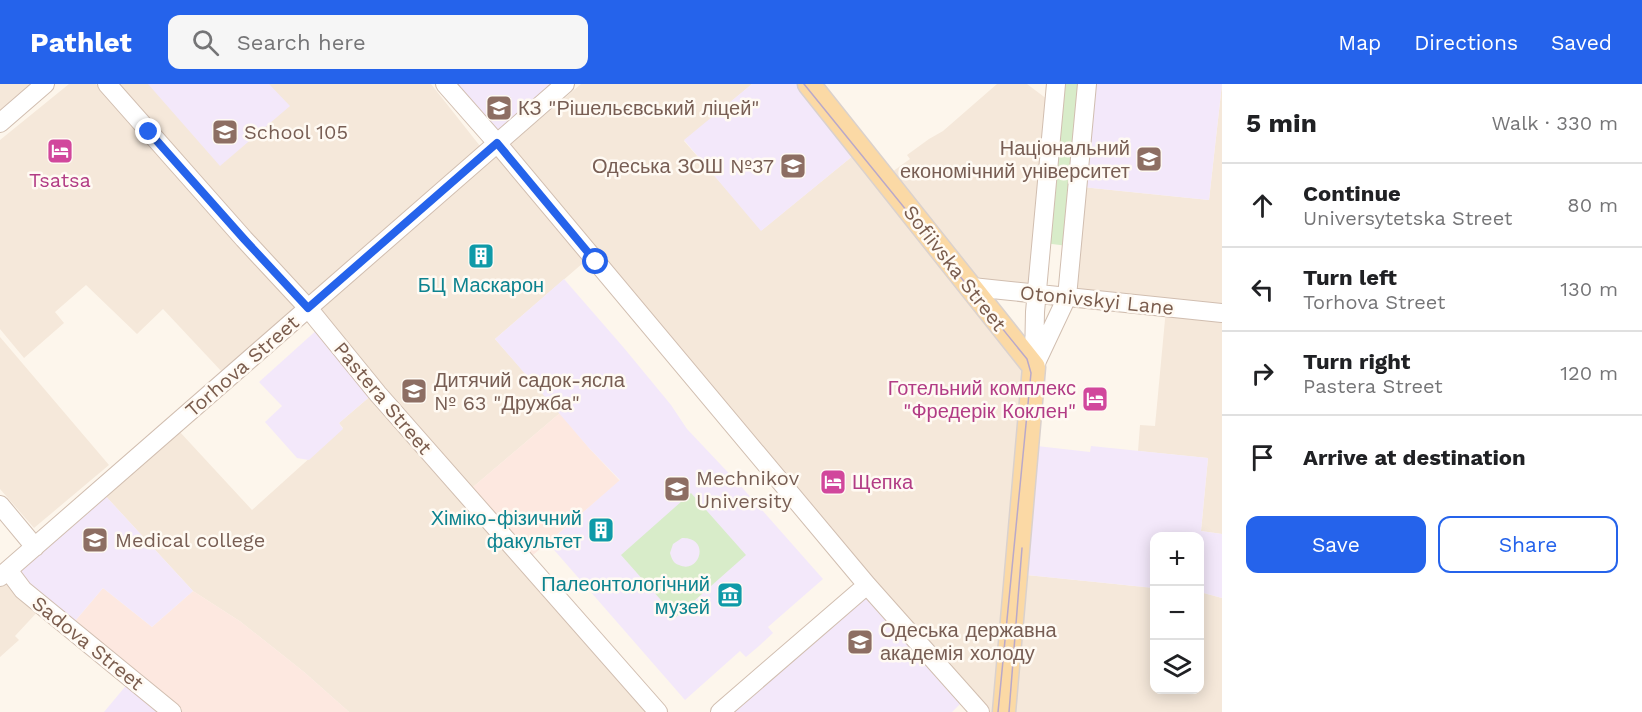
<!DOCTYPE html>
<meta charset="utf-8">
<style>
:root{--surface:#fff;--page:#f6f6f6;--text:#202124;--muted:#757577;--line:#e0e0e0;--accent:#2563eb}
body{margin:0;font-family:"Work Sans",sans-serif;background:var(--page);color:var(--text)}
.controls{position:absolute;right:18px;bottom:18px;display:grid;overflow:hidden;border-radius:12px;box-shadow:0 3px 15px #0003}
.controls button{width:54px;height:54px;display:grid;place-items:center;padding:0;border:0;border-bottom:2px solid var(--line);background:var(--surface);color:var(--text);font:30px sans-serif}
.stop{position:absolute;width:18px;height:18px;margin:-14px;border:4px solid #2563eb;border-radius:50%;background:#fff}
.stop.end{background:#2563eb;border-color:#fff;box-shadow:0 2px 6px #0008}
.list{margin:0;padding:0;list-style:none}
h2{display:flex;justify-content:space-between;align-items:center;height:78px;margin:0;padding:0 24px;font-size:26px}
h2 small{font-size:20px;font-weight:400;color:var(--muted)}
.list li{display:grid;grid-template-columns:39px 1fr auto;gap:18px;align-items:center;box-sizing:border-box;height:84px;padding:0 24px;border-top:2px solid var(--line)}
.list b{display:block;font-size:22px;white-space:nowrap}
.list p{margin:0;font-size:20px;white-space:nowrap;color:var(--muted)}
.list em{font-size:20px;font-style:normal;color:var(--muted)}
.actions{display:flex;gap:12px;padding:18px 24px}
.actions a{flex:1;padding:14px 0;border:2px solid var(--accent);border-radius:12px;text-align:center;font-size:21px;color:var(--accent)}
.actions .main{background:var(--accent);color:#fff}
.icon{flex:none;width:33px;height:33px;fill:none;stroke:currentColor;stroke-width:2;stroke-linecap:round;stroke-linejoin:round}
.map{position:relative;flex:none;width:1222px;height:628px;overflow:hidden}
header{display:flex;align-items:center;gap:36px;box-sizing:border-box;height:84px;padding:0 30px;background:var(--accent);color:#fff}
header strong{font-size:28px}
nav{display:flex;gap:33px;margin-inline-start:auto;font-size:21px}
.search{width:420px;height:54px;background:var(--page);display:flex;align-items:center;gap:15px;box-sizing:border-box;padding:0 21px;border-radius:12px;color:var(--muted);font-size:22px}
main{display:flex}
aside{flex:1;background:var(--surface)}
.map>svg:first-child{display:block}
.residential{fill:#f5e8da}
.commercial{fill:#fde8e0}
.education{fill:#f3e8fa}
.green{fill:#d8ecc9;fill-rule:evenodd}
.lines{fill:none;stroke-linecap:round;stroke-linejoin:round}
.minor-casing{stroke:#d1beb0;stroke-width:20}
.major-casing{stroke:#dad1cd;stroke-width:25}
.minor{stroke:#fff;stroke-width:18}
.major{stroke:#fbd9a5;stroke-width:22}
.tram{stroke:#b9a8c9;stroke-width:1.5}
.route{stroke:#2563eb;stroke-width:8}
.labels{text-anchor:middle;dominant-baseline:central;stroke-width:5;stroke-linejoin:round;paint-order:stroke}
.education-label{font-size:20px;fill:#785e54;stroke:#fffaf3;text-anchor:start}
.hotel-label{font-size:20px;fill:#b23c85;stroke:#fffaf3}
.street-label{font-size:20px;fill:#7a5c4d;stroke:#fffaf3}
.culture-label{font-size:20px;fill:#0d838f;stroke:#fffaf3;text-anchor:end}
</style>
<header>
<strong>Pathlet</strong>
<div class="search"><svg class="icon" aria-label="search" viewBox="0 0 24 24"><circle cx="10" cy="10" r="6"/><path d="M15 15l6 6"/></svg>Search here</div>
<nav><a>Map</a><a>Directions</a><a>Saved</a></nav>
</header>
<main>
<div class="map">
<svg width="1222" height="628" viewBox="0 0 1222 628">
<rect width="100%" height="100%" fill="#fdf6ec"/>
<path class="residential" d="M0 0H44L0 39Z
M69 0H96L297 224 223 289 163 225 137 250 86 201 55 228 64 239 24 274 0 245V56Z
M118 0H431L480 62 309 215Z
M581 0H752L684 57 762 146 860 66 1032 283 1003 628H982L508 62Z
M997 0H1027L1047 15 1035 207 975 202 885 93 910 75 907 71 929 55 943 47Z
M1222 0V227L1069 211 1082 103 1209 116Z
M497 71 590 173 495 255 560 329 466 409 319 226Z
M1166 225 1222 231V450L1201 447 1208 374 1138 367 1140 341 1155 342Z
M0 253 109 381 34 444 0 405Z
M374 309 655 628H349L304 588 241 538 193 507 101 407 179 347 252 426 343 344 339 339Z
M8 488 41 524 15 552 19 556 0 573V495Z
M1017 490 1154 504V606H1200V508L1222 514V628H1004Z"/>
<path class="commercial" d="M560 329 589 364 620 397 527 476 466 409Z
M103 504 152 543 193 507 241 538 304 588 349 628H175L70 543Z"/>
<path class="education" d="M148 0H269L290 22 220 82Z
M448 0H555L495 48Z
M752 0H806L860 66 761 147 684 56Z
M1090 0H1222L1209 116 1082 103Z
M564 195 624 264 671 321 687 345 739 400 823 495 768 543 773 549 759 562 746 573 740 567 685 616 548 459 620 396 589 364 495 255Z
M319 244 374 309 339 339 343 345 309 376 297 374 265 338 282 322 259 298Z
M1028 361 1090 368 1091 362 1208 374 1201 447 1222 450V514L1200 508V452H1154V504L1017 490Z
M101 407 193 507 152 543 103 504 70 543 9 487Z
M866 503 966 614 952 628H727Z
M129 598 168 628H104Z"/>
<path class="green" d="M1060 0H1083L1068 162 1044 159Z
M691 409 746 471 676 533 621 471ZM682 454C711 453 700 491 679 481 673 479 672 475 670 469L673 460Z"/>
<g class="lines">
<defs>
<path id="minor" d="M107 0 244 155 308 224 378 310 658 628
M445 0 497 59 867 501 980 628
M0 39 45 0
M972 203 1222 229
M1034 276 1035 228 1056 0
M1034 283 1067 213 1087 0
M0 421 35 463
M8 486 23 506 172 628
M0 493 565 0
M720 628 867 501"/>
<path id="major" d="M809 0 1034 283 1004 628"/>
</defs>
<use href="#minor" class="minor-casing"/>
<use href="#major" class="major-casing"/>
<use href="#minor" class="minor"/>
<use href="#major" class="major"/>
<path class="tram" d="M804 0 1027 275 1031 289 998 628
M1009 628 1022 464"/>
</g>
<g class="lines">
<path class="route" d="M149 48 244 155 308 224 497 59 596 178"/>
</g>
<defs>
<symbol id="school-square" viewBox="-11 -11 22 22"><rect x="-9" y="-9" width="18" height="18" rx="4" fill="#8d6e63" stroke="#fffaf3"/><path d="M0-5L7-2L0 1L-7-2ZM-4 1L0 2.5L4 1V4Q0 6-4 4Z" fill="#fff"/></symbol>
<symbol id="hotel-square" viewBox="-11 -11 22 22"><rect x="-9" y="-9" width="18" height="18" rx="4" fill="#d1479c" stroke="#fffaf3"/><path d="M-6-4.5h1.5V1H6V5H4.5V3h-9V5H-6ZM-4 0a1.8 1.8 0 1 1 3.6 0ZM.5 0V-2.5h3Q6-2.5 6 0Z" fill="#fff"/></symbol>
<symbol id="university-square" viewBox="-11 -11 22 22"><rect x="-9" y="-9" width="18" height="18" rx="4" fill="#8d6e63" stroke="#fffaf3"/><path d="M0-5L7-2L0 1L-7-2ZM-4 1L0 2.5L4 1V4Q0 6-4 4Z" fill="#fff"/></symbol>
<symbol id="building-square" viewBox="-11 -11 22 22"><rect x="-9" y="-9" width="18" height="18" rx="4" fill="#0f9aa8" stroke="#fffaf3"/><path d="M-4-6H4V6H1V3H-1V6H-4ZM-2.5-4.3h1.7v1.8h-1.7ZM.8-4.3h1.7v1.8H.8ZM-2.5-1h1.7V.8h-1.7ZM.8-1h1.7V.8H.8Z" fill="#fff"/></symbol>
<symbol id="museum-square" viewBox="-11 -11 22 22"><rect x="-9" y="-9" width="18" height="18" rx="4" fill="#0f9aa8" stroke="#fffaf3"/><path d="M0-6L6-3V-2H-6V-3ZM-5-1h2V3h-2ZM-1-1h2V3h-2ZM3-1h2V3H3ZM-6 4H6V6H-6Z" fill="#fff"/></symbol>
</defs>
<g fill-rule="evenodd">
<use href="#school-square" x="484" y="9" width="30" height="30"/>
<use href="#school-square" x="210" y="33" width="30" height="30"/>
<use href="#hotel-square" x="45" y="52" width="30" height="30"/>
<use href="#university-square" x="1134" y="60" width="30" height="30"/>
<use href="#school-square" x="778" y="67" width="30" height="30"/>
<use href="#building-square" x="466" y="157" width="30" height="30"/>
<use href="#school-square" x="399" y="292" width="30" height="30"/>
<use href="#hotel-square" x="1080" y="300" width="30" height="30"/>
<use href="#hotel-square" x="818" y="383" width="30" height="30"/>
<use href="#university-square" x="662" y="390" width="30" height="30"/>
<use href="#building-square" x="586" y="431" width="30" height="30"/>
<use href="#university-square" x="80" y="441" width="30" height="30"/>
<use href="#museum-square" x="715" y="496" width="30" height="30"/>
<use href="#university-square" x="845" y="543" width="30" height="30"/>
</g>
<g class="labels">
<g class="education-label">
<text x="518" y="24">КЗ "Рішельєвський ліцей"</text>
<text x="244" y="48">School 105</text>
<text x="1130" y="64" text-anchor="end">Національний<tspan x="1130" dy="23">економічний університет</tspan></text>
<text x="774" y="82" text-anchor="end">Одеська ЗОШ №37</text>
<text x="434" y="296">Дитячий садок-ясла<tspan x="434" dy="23">№ 63 "Дружба"</tspan></text>
<text x="696" y="394">Mechnikov<tspan x="696" dy="23">University</tspan></text>
<text x="115" y="456">Medical college</text>
<text x="880" y="546">Одеська державна<tspan x="880" dy="23">академія холоду</tspan></text>
</g>
<g class="hotel-label">
<text x="60" y="96">Tsatsa</text>
<text x="1076" y="304" text-anchor="end">Готельний комплекс<tspan x="1076" dy="23">"Фредерік Коклен"</tspan></text>
<text x="852" y="398" text-anchor="start">Щепка</text>
</g>
<g class="street-label">
<text transform="translate(955 184) rotate(52)">Sofiivska Street</text>
<text transform="translate(1097 216) rotate(6)">Otonivskyi Lane</text>
<text transform="translate(242 282) rotate(-41)">Torhova Street</text>
<text transform="translate(383 314) rotate(50)">Pastera Street</text>
<text transform="translate(88 559) rotate(39)">Sadova Street</text>
</g>
<g class="culture-label">
<text x="481" y="201" text-anchor="middle">БЦ Маскарон</text>
<text x="582" y="434">Хіміко-фізичний<tspan x="582" dy="23">факультет</tspan></text>
<text x="710" y="500">Палеонтологічний<tspan x="710" dy="23">музей</tspan></text>
</g>
</g>
</svg>
<div class="controls">
<button>+</button>
<button>−</button>
<button><svg class="icon" aria-label="layers" viewBox="0 0 24 24"><path d="M12 4l9 5-9 5-9-5zM3 14l9 5 9-5"/></svg></button>
</div>
<div class="stop" style="left:596px;top:178px"></div>
<div class="stop end" style="left:149px;top:48px"></div>
</div>
<aside>
<h2>5 min<small>Walk · 330 m</small></h2>
<ul class="list">
<li><svg class="icon" aria-label="ahead" viewBox="0 0 24 24"><path d="M12 20V5M6 11l6-6 6 6"/></svg><div><b>Continue</b><p>Universytetska Street</p></div><em>80 m</em></li>
<li><svg class="icon" aria-label="left" viewBox="0 0 24 24"><path d="M17 20v-9H6M10 6l-5 5 5 5"/></svg><div><b>Turn left</b><p>Torhova Street</p></div><em>130 m</em></li>
<li><svg class="icon" aria-label="right" viewBox="0 0 24 24"><path d="M7 20v-9h11M14 6l5 5-5 5"/></svg><div><b>Turn right</b><p>Pastera Street</p></div><em>120 m</em></li>
<li><svg class="icon" aria-label="arrive" viewBox="0 0 24 24"><path d="M6 21V4h12l-3 4 3 4H6"/></svg><div><b>Arrive at destination</b></div></li>
</ul>
<div class="actions"><a class="main">Save</a><a>Share</a></div>
</aside>
</main>
